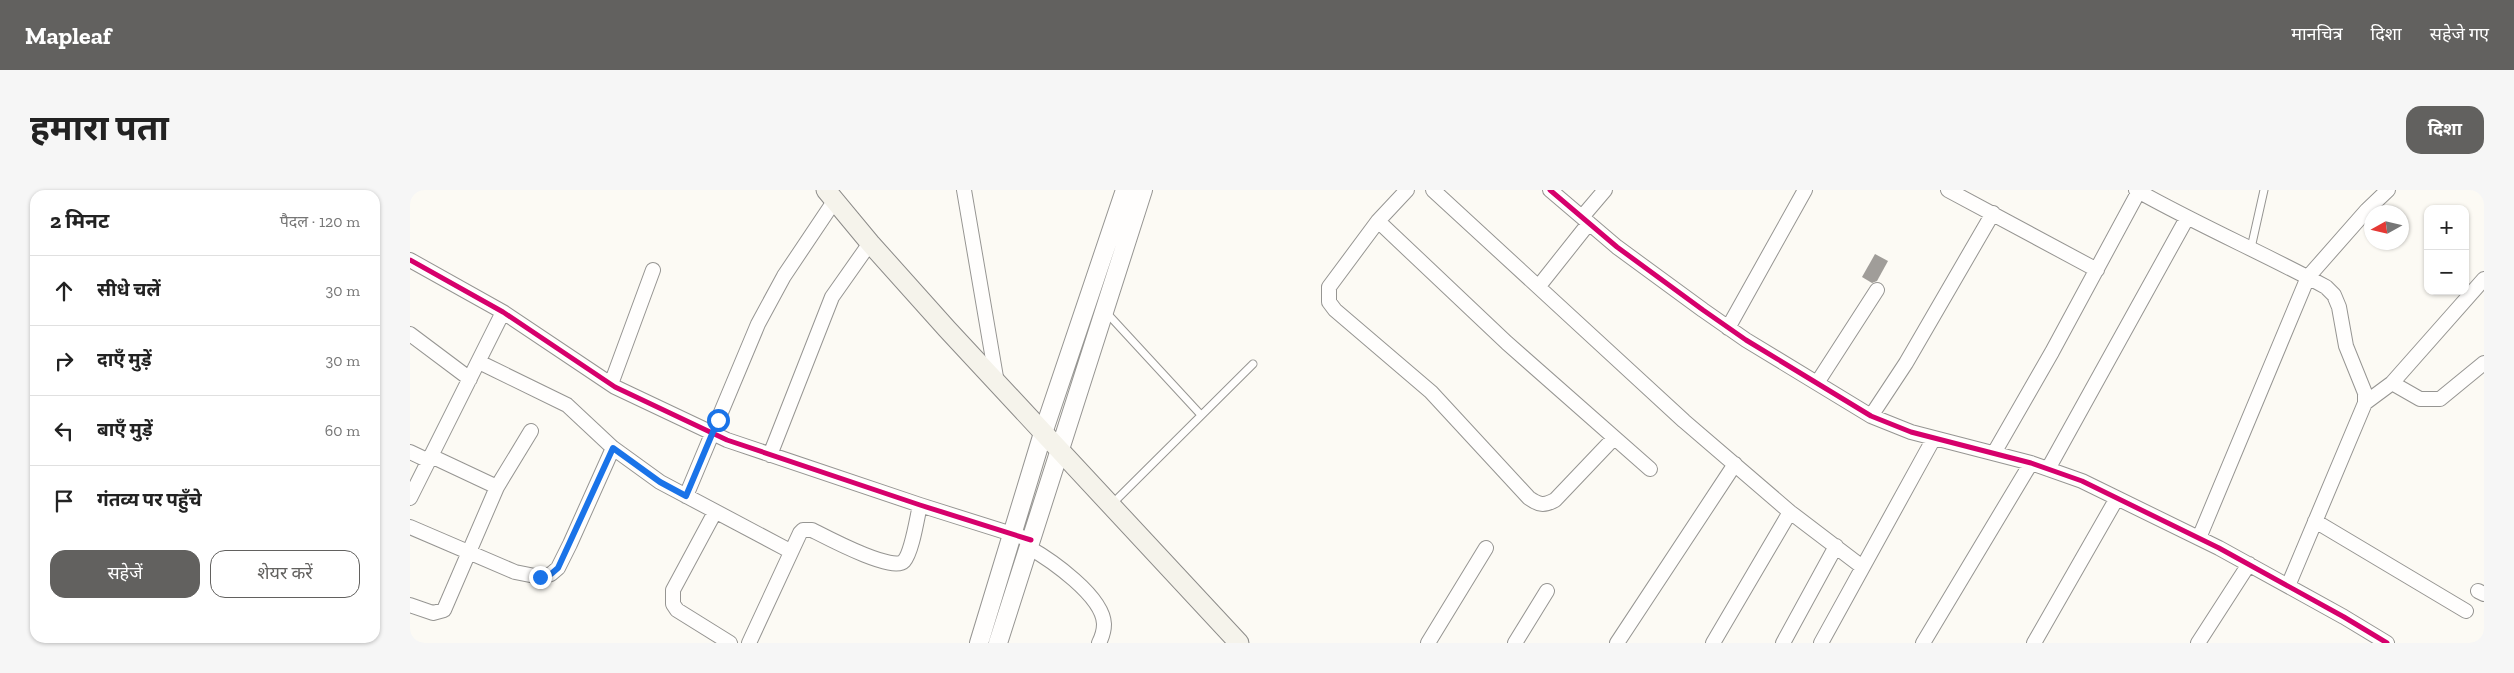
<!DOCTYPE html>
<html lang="hi">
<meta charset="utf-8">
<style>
:root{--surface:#fff;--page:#f6f6f6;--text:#222;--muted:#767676;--line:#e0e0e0;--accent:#62615f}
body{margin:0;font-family:"Zilla Slab","Noto Sans Devanagari",serif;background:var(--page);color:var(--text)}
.controls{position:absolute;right:15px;top:15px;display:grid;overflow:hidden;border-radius:10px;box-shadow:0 1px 4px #0004}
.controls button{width:45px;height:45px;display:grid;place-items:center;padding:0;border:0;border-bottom:1px solid var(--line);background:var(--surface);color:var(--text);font:25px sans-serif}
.compass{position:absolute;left:1954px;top:15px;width:45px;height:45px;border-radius:50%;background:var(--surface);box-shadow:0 1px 4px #0004;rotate:262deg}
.stop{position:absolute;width:15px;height:15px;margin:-11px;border:4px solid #1a73e8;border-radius:50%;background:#fff}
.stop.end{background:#1a73e8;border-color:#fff;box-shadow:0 1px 5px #0008}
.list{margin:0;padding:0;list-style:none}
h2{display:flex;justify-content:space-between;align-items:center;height:65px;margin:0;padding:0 20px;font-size:21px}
h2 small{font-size:16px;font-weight:400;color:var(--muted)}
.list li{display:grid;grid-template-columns:32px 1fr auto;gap:15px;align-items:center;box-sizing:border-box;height:70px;padding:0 20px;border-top:1px solid var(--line)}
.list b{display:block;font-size:19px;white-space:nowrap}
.list em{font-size:16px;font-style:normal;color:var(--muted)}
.actions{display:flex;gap:10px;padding:15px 20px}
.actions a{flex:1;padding:11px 0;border:1px solid var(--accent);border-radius:15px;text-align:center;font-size:18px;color:var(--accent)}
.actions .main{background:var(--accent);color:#fff}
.icon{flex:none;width:28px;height:28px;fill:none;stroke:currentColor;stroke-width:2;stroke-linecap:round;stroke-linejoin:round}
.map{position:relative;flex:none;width:2074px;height:453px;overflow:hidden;border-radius:15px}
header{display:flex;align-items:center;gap:30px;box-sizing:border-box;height:70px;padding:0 25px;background:var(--accent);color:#fff}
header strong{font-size:24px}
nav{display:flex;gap:28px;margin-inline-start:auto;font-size:18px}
.intro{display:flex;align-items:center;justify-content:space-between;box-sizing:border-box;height:120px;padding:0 30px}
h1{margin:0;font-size:35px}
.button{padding:12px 22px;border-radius:15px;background:var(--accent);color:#fff;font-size:18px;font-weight:700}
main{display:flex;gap:30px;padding:0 30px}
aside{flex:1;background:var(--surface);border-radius:15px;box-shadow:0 1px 4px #0004}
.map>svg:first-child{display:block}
.building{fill:#a09d99}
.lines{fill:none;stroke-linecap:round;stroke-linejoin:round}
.service-casing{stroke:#969592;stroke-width:9}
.minor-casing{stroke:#969592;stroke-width:16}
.tertiary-casing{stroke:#969592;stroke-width:20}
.secondary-casing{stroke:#8c8b89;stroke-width:21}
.service{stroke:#fffefd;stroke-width:7}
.minor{stroke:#fffefd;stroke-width:14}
.tertiary{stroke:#fffefd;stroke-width:18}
.secondary{stroke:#f5f3eb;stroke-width:19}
.cycleway-casing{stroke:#fff;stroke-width:8}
.cycleway{stroke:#d6006c;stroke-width:5}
.route{stroke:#1a73e8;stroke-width:6}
</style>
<header>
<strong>Mapleaf</strong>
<nav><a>मानचित्र</a><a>दिशा</a><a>सहेजे गए</a></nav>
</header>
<div class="intro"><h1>हमारा पता</h1><a class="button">दिशा</a></div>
<main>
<aside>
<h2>2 मिनट<small>पैदल · 120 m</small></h2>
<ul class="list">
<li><svg class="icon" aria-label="ahead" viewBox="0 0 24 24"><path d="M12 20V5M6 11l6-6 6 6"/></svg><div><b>सीधे चलें</b></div><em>30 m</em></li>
<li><svg class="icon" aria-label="right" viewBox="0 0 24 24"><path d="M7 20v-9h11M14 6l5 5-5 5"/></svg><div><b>दाएँ मुड़ें</b></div><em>30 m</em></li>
<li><svg class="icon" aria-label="left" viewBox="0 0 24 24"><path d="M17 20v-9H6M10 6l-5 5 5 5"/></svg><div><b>बाएँ मुड़ें</b></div><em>60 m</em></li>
<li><svg class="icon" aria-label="arrive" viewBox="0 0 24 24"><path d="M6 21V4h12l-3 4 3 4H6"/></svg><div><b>गंतव्य पर पहुँचे</b></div></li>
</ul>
<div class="actions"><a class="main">सहेजें</a><a>शेयर करें</a></div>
</aside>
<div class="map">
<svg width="2074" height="453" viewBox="0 0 2074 453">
<rect width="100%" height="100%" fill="#fcfaf4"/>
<path class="building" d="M1465 64 1478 71 1467 91 1462 93 1452 87Z"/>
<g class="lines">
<defs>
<path id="service" d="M1841 58 1854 0
M695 121 791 225
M701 315 843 174"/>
<path id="minor" d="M554 0 587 193
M997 0 968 31 919 97V112L925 120 1021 202 1119 308C1129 315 1134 316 1145 310L1204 248
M1023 0 1274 231 1380 322 1451 376
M1140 0 1207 57 1293 120 1336 150 1461 226 1501 242 1621 273 1672 291 1809 358 1934 427 1977 453
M1538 0 1687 80
M1726 0C1788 35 1853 63 1916 97L1924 105 1929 117 1936 156 1955 203V213L1878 396
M1172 27 1195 0
M968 31 1097 153 1240 279
M0 70 93 122 205 197 317 250 510 315 621 350
M1129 96 1179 33
M1318 138 1395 0
M0 144 60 189
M69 172 157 215 203 258 250 292 380 361
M1407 193 1467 100
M1982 193 2010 209H2030L2074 173
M201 194 243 80
M1955 213 1982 193 2074 89
M1461 226 1496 173 1583 23
M0 262 19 271
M1584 263 1642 162 1729 1
M360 265 422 107 460 53
M21 266 87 297
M1638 279 1777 28
M276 306 348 134 374 86 425 10
M0 308 93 122
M305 322 263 400V414L267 420 320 453
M1905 331 2056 421
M0 337 105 382 130 387 141 384 148 378 160 354 203 258
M1789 348 1898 87 1957 20 1978 0
M618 357C641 370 693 406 694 434 694 441 692 447 689 453
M2068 401 2074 404
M0 415 23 423 34 420 87 297 121 241
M339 453 390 343 393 340H402C416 347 483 383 494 371 502 362 507 328 510 315
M1018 453 1076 358
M1105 453 1137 401
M1207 453 1325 274
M1303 453 1380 322
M1373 453 1426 356
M1411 453 1524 248
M1513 453 1621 273
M1624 453 1707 308
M1788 453 1839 374"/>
<path id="tertiary" d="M569 453 633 243 715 0
M588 453 733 0"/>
<path id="secondary" d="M416 0 460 53 537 139 829 453"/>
</defs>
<use href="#service" class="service-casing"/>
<use href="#minor" class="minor-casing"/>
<use href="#tertiary" class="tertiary-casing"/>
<use href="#secondary" class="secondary-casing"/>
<use href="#service" class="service"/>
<use href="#minor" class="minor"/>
<use href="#tertiary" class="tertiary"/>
<use href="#secondary" class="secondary"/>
<defs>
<path id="cycleway" d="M1140 0 1207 57 1293 120 1336 150 1461 226 1501 242 1621 273 1672 291 1809 358 1934 427 1977 453
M0 70 93 122 205 197 317 250 510 315 621 350"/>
</defs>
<use href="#cycleway" class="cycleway-casing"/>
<use href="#cycleway" class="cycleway"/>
</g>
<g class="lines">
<path class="route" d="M130 387 141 384 148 378 203 258 250 292 276 306 308 230"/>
</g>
</svg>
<div class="controls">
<button>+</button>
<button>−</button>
</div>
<svg class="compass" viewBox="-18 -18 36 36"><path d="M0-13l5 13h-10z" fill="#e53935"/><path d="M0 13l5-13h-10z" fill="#767676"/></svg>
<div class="stop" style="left:308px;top:230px"></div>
<div class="stop end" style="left:130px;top:387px"></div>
</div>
</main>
